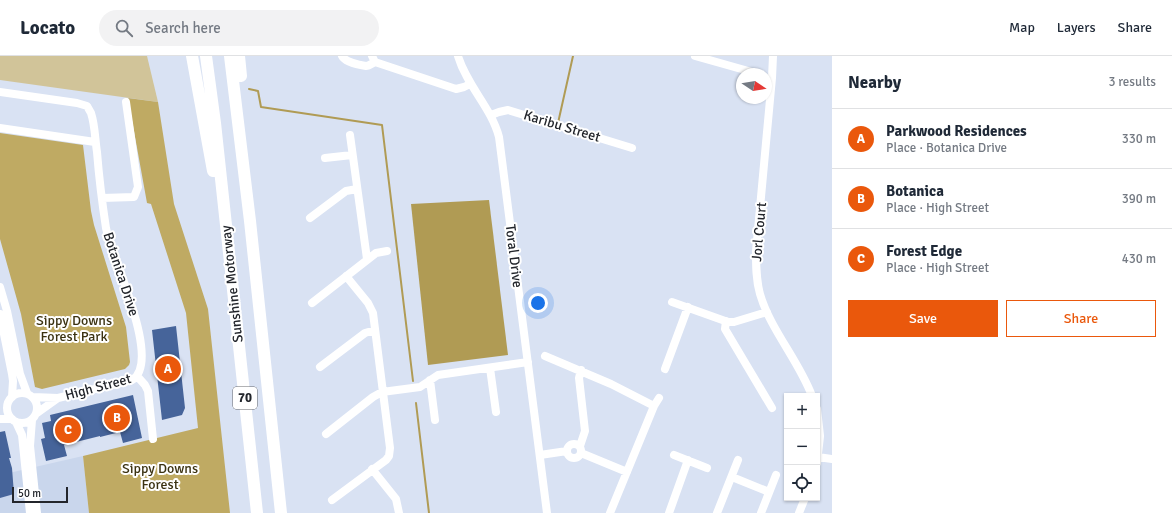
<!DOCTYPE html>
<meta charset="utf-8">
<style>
:root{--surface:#fff;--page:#f2f2f3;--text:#1f2937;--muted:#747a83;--line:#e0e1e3;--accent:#ea580c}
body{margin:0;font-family:Signika,sans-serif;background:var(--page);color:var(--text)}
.controls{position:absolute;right:12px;bottom:12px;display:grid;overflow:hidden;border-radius:0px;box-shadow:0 1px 3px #0004}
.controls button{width:36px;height:36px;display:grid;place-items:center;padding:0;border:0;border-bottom:1px solid var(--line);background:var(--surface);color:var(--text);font:20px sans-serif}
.compass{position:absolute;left:736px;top:12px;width:36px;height:36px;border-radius:50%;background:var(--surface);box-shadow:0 1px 3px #0004;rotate:102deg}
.scale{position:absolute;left:12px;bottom:10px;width:56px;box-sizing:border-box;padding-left:4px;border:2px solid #22252b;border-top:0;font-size:11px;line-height:14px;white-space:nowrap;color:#22252b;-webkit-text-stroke:3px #fff;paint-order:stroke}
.you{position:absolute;left:538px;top:247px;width:14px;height:14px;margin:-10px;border:3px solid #fff;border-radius:50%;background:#1a73e8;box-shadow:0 0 0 6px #1a73e833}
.badge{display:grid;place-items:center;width:26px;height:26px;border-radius:50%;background:var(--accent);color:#fff;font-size:13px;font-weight:700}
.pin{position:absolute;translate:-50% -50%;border:2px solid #fff;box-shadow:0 1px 4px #0006}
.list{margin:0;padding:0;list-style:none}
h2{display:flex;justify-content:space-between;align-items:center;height:52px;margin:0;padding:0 16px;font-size:17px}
h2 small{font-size:13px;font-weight:400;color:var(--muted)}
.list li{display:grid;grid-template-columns:26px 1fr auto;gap:12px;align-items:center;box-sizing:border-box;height:60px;padding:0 16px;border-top:1px solid var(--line)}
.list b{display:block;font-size:15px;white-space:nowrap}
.list p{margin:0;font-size:13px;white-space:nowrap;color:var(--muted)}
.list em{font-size:13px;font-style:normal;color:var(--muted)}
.actions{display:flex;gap:8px;padding:12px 16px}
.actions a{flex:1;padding:9px 0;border:1px solid var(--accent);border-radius:0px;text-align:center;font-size:14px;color:var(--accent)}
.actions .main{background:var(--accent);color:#fff}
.icon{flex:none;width:22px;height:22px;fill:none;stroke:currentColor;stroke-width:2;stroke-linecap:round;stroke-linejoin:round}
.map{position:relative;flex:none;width:832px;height:457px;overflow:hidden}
header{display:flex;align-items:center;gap:24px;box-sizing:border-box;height:56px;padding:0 20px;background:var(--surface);border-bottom:1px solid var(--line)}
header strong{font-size:19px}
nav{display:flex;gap:22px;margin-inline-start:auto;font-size:14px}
.search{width:280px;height:36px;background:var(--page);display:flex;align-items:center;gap:10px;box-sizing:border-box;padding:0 14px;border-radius:22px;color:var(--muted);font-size:15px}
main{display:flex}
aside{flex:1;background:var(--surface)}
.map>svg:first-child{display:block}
.built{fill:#c9d6ec}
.green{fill:#d1c499}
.forest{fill:#bfaa63}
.water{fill:#b09b54}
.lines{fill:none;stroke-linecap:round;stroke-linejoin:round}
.stream{stroke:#b09b54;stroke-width:2}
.building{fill:#46649a}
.minor{stroke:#fff;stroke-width:8}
.highway{stroke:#fff;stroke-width:12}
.labels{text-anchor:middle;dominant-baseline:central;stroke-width:4;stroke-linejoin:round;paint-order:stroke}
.shield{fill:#fff;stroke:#64666b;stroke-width:1}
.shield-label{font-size:13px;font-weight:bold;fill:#22252b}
.street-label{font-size:14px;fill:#22252b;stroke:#fff}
.park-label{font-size:14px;fill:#3b3211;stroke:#fff}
</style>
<header>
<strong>Locato</strong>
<div class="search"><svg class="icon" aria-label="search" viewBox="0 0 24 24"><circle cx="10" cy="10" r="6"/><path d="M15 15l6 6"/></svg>Search here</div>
<nav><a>Map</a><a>Layers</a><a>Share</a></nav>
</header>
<main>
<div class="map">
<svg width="832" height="457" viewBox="0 0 832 457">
<rect width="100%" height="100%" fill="#d9e2f3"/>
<path class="built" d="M83 400 89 457H0V419Z"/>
<path class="green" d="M0 0H147L158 46 0 24Z"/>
<path class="forest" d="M128 42 158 46 174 148 208 253 230 457H89L83 400 198 372 186 257 151 148 147 147Z
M0 77 83 89 91 155 94 169 126 271 130 306 129 309 125 313 42 333 35 331 21 258 0 183Z"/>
<path class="water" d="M489 144 508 299 428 309 411 148Z"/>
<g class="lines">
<path class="stream" d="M249 33 258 35 261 51 382 69 413 325
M558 67 573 0
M416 347 429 457"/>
</g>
<path class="building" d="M176 270 185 352 182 359 162 364 152 274Z
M133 339 142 382 123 387 120 376 100 381V380L64 389 67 400 46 405 41 383 45 382 42 367 51 365 50 359Z
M5 375 11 402H9L12 412 14 438 0 442V376Z"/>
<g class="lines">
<path class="minor" d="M342 0C345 6 359 9 366 10 369 10 373 7 375 6L372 0
M458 0C467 30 491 51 499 81L547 457
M695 0 759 18
M773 0 772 22 756 195C756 210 756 224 760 238 770 273 799 305 812 340
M375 6 456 33 464 31 470 28
M0 36 77 47 87 50 91 57C95 69 95 83 97 96 99 121 102 146 106 172 111 200 163 306 132 324L58 342 33 341
M491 59 499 56 508 54 632 92
M0 72 95 86
M350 79 367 203
M325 102 352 99
M102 142 134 141 138 131 126 46
M310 162 346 135 357 133
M0 231 7 255 20 318 27 337
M672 246 728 266H734L767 256
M312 247 376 197 387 195
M0 258 12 318 13 325 12 341
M726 265 725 273 772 352
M545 300 611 328 654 350
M320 311 365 277 375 274
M490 312 496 356
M665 313 688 251
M137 320 145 329 148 335 153 383
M430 324 435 364
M7 352a15 15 0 1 1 30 0a15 15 0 1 1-30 0Z
M817 353 820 380 817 407
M37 357 58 342
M0 363H12
M32 364 30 390 37 457
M16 366 22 379 30 457
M326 378 373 341 382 336 420 331 438 319 528 306
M567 395a7 7 0 1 1 14 0a7 7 0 1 1-14 0Z
M580 390 585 375 579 322 581 314
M581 397 627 416
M540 399 567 395
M674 399 707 412
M818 401 832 403
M372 413 396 443 399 457
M732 421 769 436
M332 444 386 404 389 400 390 392 373 257 368 247 346 220
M610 457 654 350 659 342
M669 457 688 404
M717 457 738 404
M761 457 776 419
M799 457 805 442"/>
<path class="highway" d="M192 0 213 115
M206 0 215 67 257 457
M230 0 250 165 281 457
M239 0 241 20"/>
</g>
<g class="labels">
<rect class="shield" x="233" y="331" width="24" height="22" rx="3"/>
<g class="shield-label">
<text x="245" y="342">70</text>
</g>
<g class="street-label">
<text transform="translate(562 70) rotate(17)">Karibu Street</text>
<text transform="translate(759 176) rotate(-85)">Jorl Court</text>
<text transform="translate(514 200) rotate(83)">Toral Drive</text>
<text transform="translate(121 218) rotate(72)">Botanica Drive</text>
<text transform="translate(232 228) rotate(-96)">Sunshine Motorway</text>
<text transform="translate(98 331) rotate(-15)">High Street</text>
</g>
<g class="park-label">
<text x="74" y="264">Sippy Downs<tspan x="74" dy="16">Forest Park</tspan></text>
<text x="160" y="412">Sippy Downs<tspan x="160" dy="16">Forest</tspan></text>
</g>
</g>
</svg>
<div class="controls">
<button>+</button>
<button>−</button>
<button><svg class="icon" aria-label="locate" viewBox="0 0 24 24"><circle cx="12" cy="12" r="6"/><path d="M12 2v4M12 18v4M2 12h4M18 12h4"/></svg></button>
</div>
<svg class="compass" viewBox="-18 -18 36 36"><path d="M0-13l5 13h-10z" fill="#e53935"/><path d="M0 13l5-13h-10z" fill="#747a83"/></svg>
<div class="scale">50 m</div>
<div class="you"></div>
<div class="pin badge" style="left:168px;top:313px">A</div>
<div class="pin badge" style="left:117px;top:362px">B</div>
<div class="pin badge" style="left:68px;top:374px">C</div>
</div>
<aside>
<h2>Nearby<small>3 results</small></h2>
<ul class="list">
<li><span class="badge">A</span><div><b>Parkwood Residences</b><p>Place · Botanica Drive</p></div><em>330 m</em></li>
<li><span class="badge">B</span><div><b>Botanica</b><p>Place · High Street</p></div><em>390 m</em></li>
<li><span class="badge">C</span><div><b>Forest Edge</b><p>Place · High Street</p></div><em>430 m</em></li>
</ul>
<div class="actions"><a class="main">Save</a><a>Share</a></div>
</aside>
</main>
